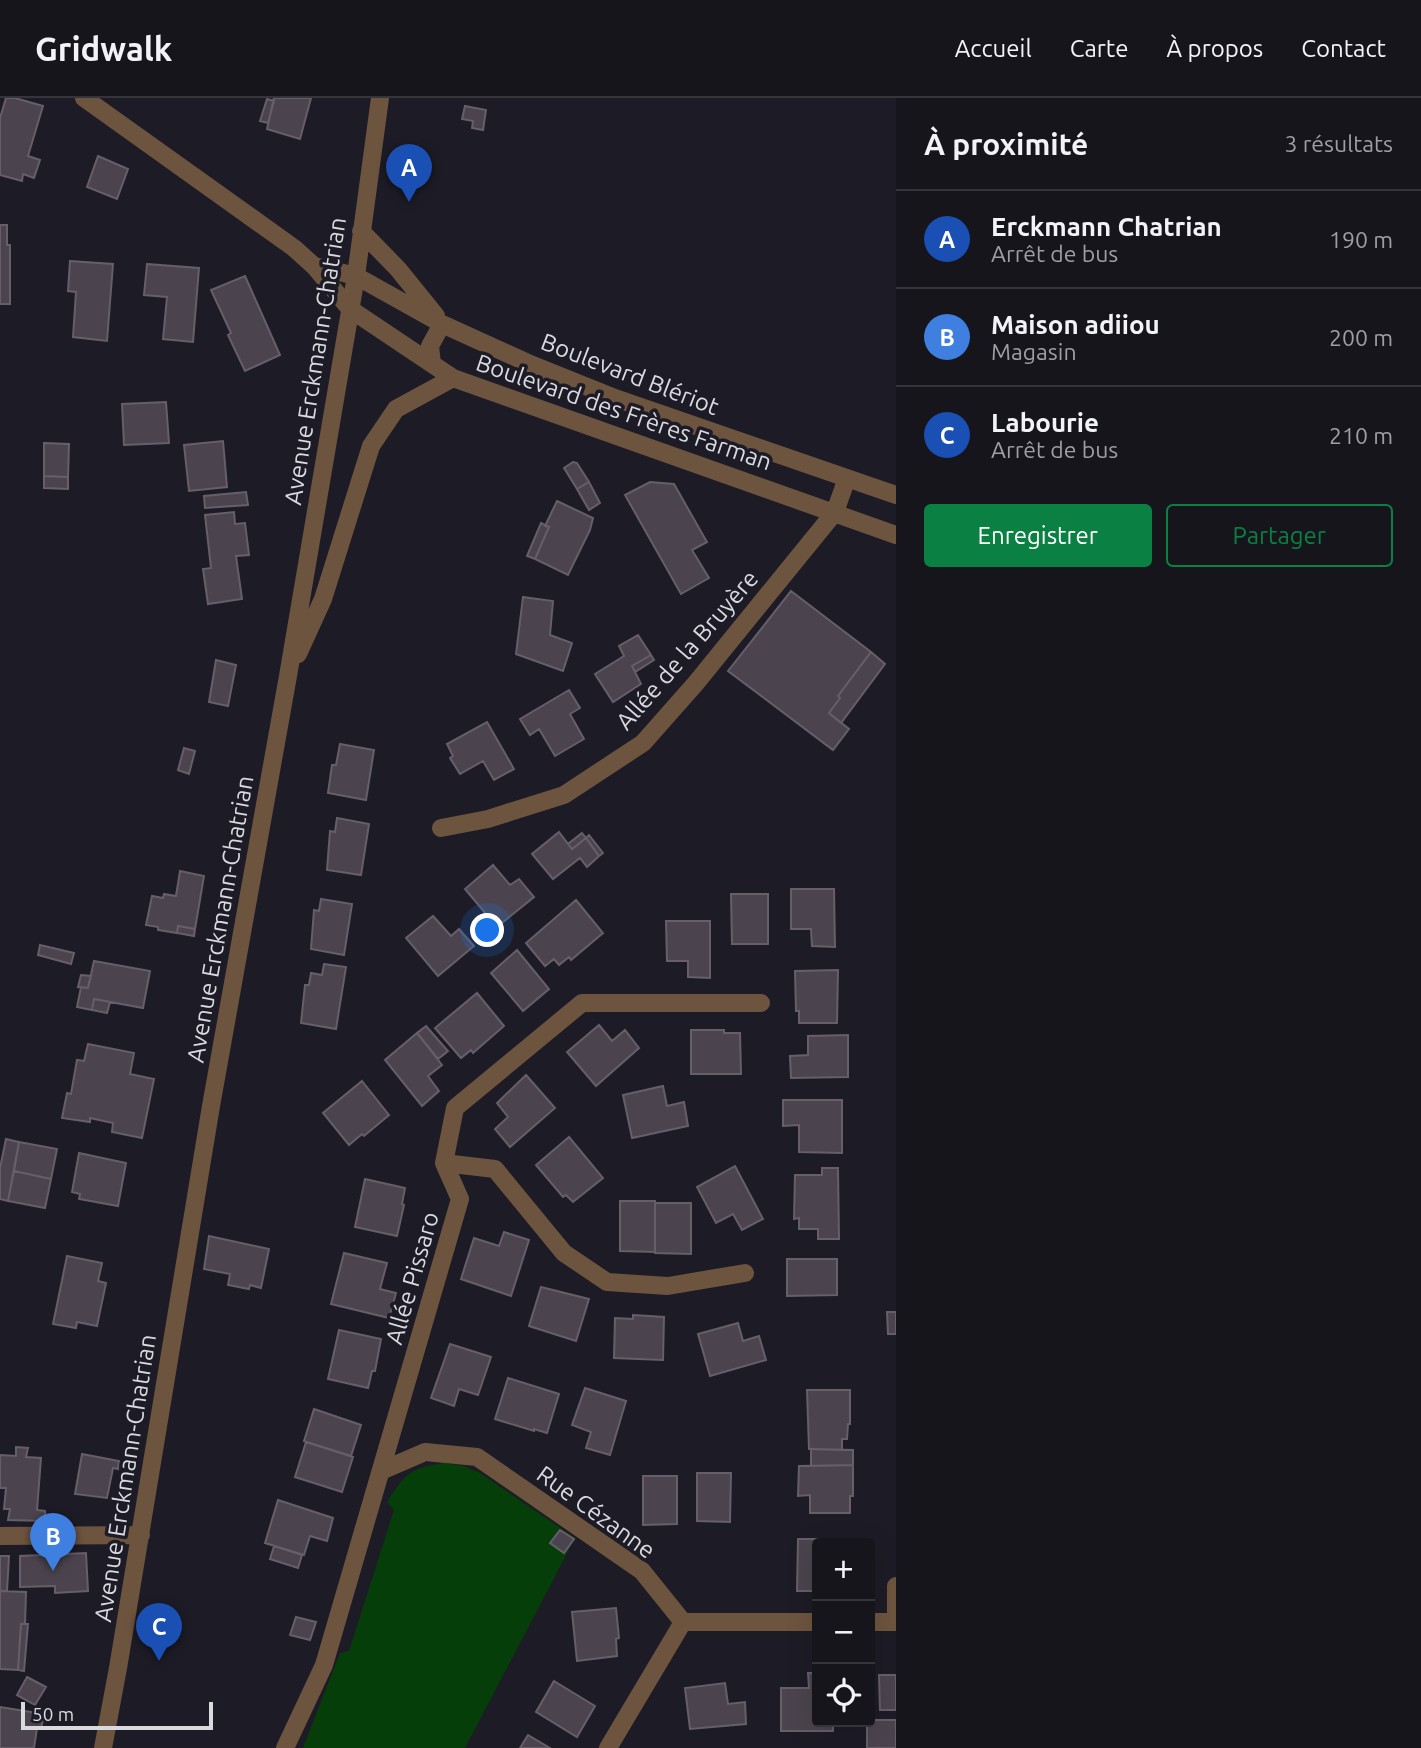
<!DOCTYPE html>
<html lang="fr">
<meta charset="utf-8">
<style>
:root{--surface:#16151c;--page:#1f1e25;--text:#f1f3f6;--muted:#9e9fa3;--line:#35343b;--accent:#0b8043}
body{margin:0;font-family:Ubuntu,sans-serif;background:var(--page);color:var(--text)}
.controls{position:absolute;right:21px;bottom:21px;display:grid;overflow:hidden;border-radius:7px;box-shadow:0 7px 28px #0002}
.controls button{width:63px;height:63px;display:grid;place-items:center;padding:0;border:0;border-bottom:2px solid var(--line);background:var(--surface);color:var(--text);font:35px sans-serif}
.scale{position:absolute;left:21px;bottom:18px;width:192px;box-sizing:border-box;padding-left:7px;border:4px solid #d9d9e0;border-top:0;font-size:19px;line-height:24px;white-space:nowrap;color:#d9d9e0;-webkit-text-stroke:5px #1d1c26;paint-order:stroke}
.you{position:absolute;left:488px;top:833px;width:24px;height:24px;margin:-18px;border:5px solid #fff;border-radius:50%;background:#1a73e8;box-shadow:0 0 0 10px #1a73e833}
.badge{display:grid;place-items:center;width:46px;height:46px;border-radius:50%;background:var(--accent);color:#fff;font-size:23px;font-weight:700}
.pin{position:absolute;translate:-50% -58px;filter:drop-shadow(0 2px 4px #0008)}
.pin::after{content:'';position:absolute;top:37px;width:24px;height:21px;background:inherit;clip-path:polygon(0 0,100% 0,50% 100%)}
.list{margin:0;padding:0;list-style:none}
h2{display:flex;justify-content:space-between;align-items:center;height:91px;margin:0;padding:0 28px;font-size:30px}
h2 small{font-size:23px;font-weight:400;color:var(--muted)}
.list li{display:grid;grid-template-columns:46px 1fr auto;gap:21px;align-items:center;box-sizing:border-box;height:98px;padding:0 28px;border-top:2px solid var(--line)}
.list b{display:block;font-size:26px;white-space:nowrap}
.list p{margin:0;font-size:23px;white-space:nowrap;color:var(--muted)}
.list em{font-size:23px;font-style:normal;color:var(--muted)}
.actions{display:flex;gap:14px;padding:21px 28px}
.actions a{flex:1;padding:16px 0;border:2px solid var(--accent);border-radius:7px;text-align:center;font-size:24px;color:var(--accent)}
.actions .main{background:var(--accent);color:#fff}
.icon{flex:none;width:38px;height:38px;fill:none;stroke:currentColor;stroke-width:2;stroke-linecap:round;stroke-linejoin:round}
.map{position:relative;flex:none;width:896px;height:1650px;overflow:hidden}
header{display:flex;align-items:center;gap:42px;box-sizing:border-box;height:98px;padding:0 35px;background:var(--surface);border-bottom:2px solid var(--line)}
header strong{font-size:33px}
nav{display:flex;gap:38px;margin-inline-start:auto;font-size:24px}
main{display:flex}
aside{flex:1;background:var(--surface)}
.map>svg:first-child{display:block}
.green{fill:#063e09}
.building{fill:#4b444e;stroke:#665e69;stroke-width:2}
.lines{fill:none;stroke-linecap:round;stroke-linejoin:round}
.minor{stroke:#6d543f;stroke-width:18}
.labels{text-anchor:middle;dominant-baseline:central;stroke-width:7;stroke-linejoin:round;paint-order:stroke}
.street-label{font-size:24px;fill:#d9d9e0;stroke:#1d1c26}
</style>
<header>
<strong>Gridwalk</strong>
<nav><a>Accueil</a><a>Carte</a><a>À propos</a><a>Contact</a></nav>
</header>
<main>
<div class="map">
<svg width="896" height="1650" viewBox="0 0 896 1650">
<rect width="100%" height="100%" fill="#1d1c26"/>
<path class="green" d="M444 1365 464 1368 480 1375 575 1440 465 1650H303L340 1555 349 1553 394 1412 387 1404C405 1376 409 1370 444 1365Z"/>
<path class="building" d="M6 0H15L43 8 28 58 40 62 34 80 23 76 22 83 0 77V20Z
M274 0H311L300 41 267 31Z
M267 1 274 3 268 25 260 23Z
M465 8 486 12 483 32 472 30 473 23 462 21Z
M98 58 128 71 117 101 87 89Z
M0 127H7V147H10V206H0Z
M70 163 113 166 107 243 73 239 76 194 68 193Z
M147 166 199 170 193 244 163 241 167 199 144 197Z
M245 178 280 257 245 273 228 237 231 235 211 192Z
M166 304 169 345 124 347 122 306Z
M223 343 227 389 189 393 184 347Z
M44 345 69 346 68 379 44 378Z
M573 364 577 365 589 384 577 391 564 370Z
M44 378 68 379V391L44 390Z
M589 384 600 405 589 412 577 391Z
M650 384 674 386 707 444 692 452 709 480 681 496 625 397Z
M246 394 248 407 205 410 204 398Z
M557 403 593 420 590 432 568 477 535 461 549 429 545 428Z
M234 414 235 426 245 425 249 457 236 458 242 501 208 506 203 471 211 470 205 417Z
M541 425 549 429 535 461 527 458Z
M791 493 871 554 838 598 840 600 829 615 849 631 833 652 728 573Z
M523 499 553 503 550 537 572 545 563 573 516 556Z
M638 537 651 557 632 568 641 586 613 604 595 576 624 558 619 548Z
M871 554 885 566 841 625 829 615 840 600 838 598Z
M651 557 654 562 635 574 632 568Z
M216 562 236 567 228 608 209 604Z
M569 592 580 610 570 616 584 641 555 658 539 631 530 637 520 621Z
M487 624 514 671 494 682 483 663 460 676 450 660 453 658 447 646Z
M340 646 374 652 366 702 328 695 332 667H336Z
M184 650 195 653 189 676 178 672Z
M337 720 369 726 361 777 327 772 330 733 335 734Z
M559 734 572 751 586 740 599 758 587 769 580 760 553 781 532 756Z
M582 735 586 740 572 751 568 746Z
M589 737 603 755 599 758 586 740Z
M493 767 510 787 519 781 534 799 497 829 465 791Z
M180 773 204 778 195 831 178 828 177 835 158 832V829L146 827 152 798 163 800 164 796 176 798Z
M791 791H834L835 849 812 848 811 831H791Z
M731 796H768V846H732Z
M321 801 352 806 344 857 311 851 314 812 319 813Z
M576 802 603 835 571 862 569 859 559 867 554 861 545 868 526 845Z
M433 818 451 838 459 831 474 848 438 878 406 840Z
M666 823H710V880L688 879V863H667Z
M178 828 195 831 194 838 177 835Z
M40 847 74 855 71 866 38 857Z
M517 852 549 891 523 913 491 875Z
M94 863 150 873 143 910 94 901 92 912 77 909 81 889 88 890Z
M324 866 346 869 336 931 301 925 305 887H309L311 875 322 877Z
M838 872 837 925H799V913H796L795 873Z
M81 877 91 878 88 890 78 889Z
M477 895 504 928 473 955 471 952 461 960 435 930Z
M94 901 110 904 107 915 92 912Z
M599 927 612 943 625 932 639 950 596 988 567 954Z
M426 928 448 953 438 961 417 935Z
M691 932H724V935H740L741 976H691Z
M417 935 442 967 428 978 439 993 422 1008 385 962Z
M848 937V979L791 980 790 958 808 957V938Z
M88 946 134 955 130 976 154 981 142 1040 112 1034 113 1025 90 1020V1024L62 1020 67 995 71 996 77 962 84 963Z
M526 977 555 1010 510 1049 495 1031 508 1019 497 1005Z
M362 983 389 1017 364 1038 362 1036 349 1047 323 1015Z
M663 988 667 1008 684 1004 688 1028 632 1040 623 997Z
M783 1002H842V1055L799 1054V1027L783 1028Z
M569 1039 603 1080 573 1104 566 1097 563 1099 536 1067Z
M6 1041 19 1044 8 1103 0 1101V1070Z
M19 1044 57 1051 51 1081 14 1073Z
M79 1055 126 1065 118 1108 79 1101 80 1096 72 1094Z
M735 1068 763 1121 742 1132 733 1116 716 1125 697 1089Z
M822 1070H838L839 1141H818V1131H799V1120L794 1121 795 1077H822Z
M14 1073 51 1081 45 1110 8 1103Z
M365 1081 405 1090 402 1106 404 1107 397 1138 355 1129Z
M620 1103H655V1154L620 1153Z
M655 1105H691V1156L655 1155Z
M504 1134 529 1142 511 1198 461 1181 474 1140 499 1148Z
M209 1138 269 1151 261 1190 250 1187 249 1191 228 1187 230 1176 204 1171Z
M344 1155 387 1165 380 1191 396 1195 389 1220 331 1206Z
M67 1158 102 1165 98 1183 106 1185 97 1228 77 1224 76 1230 53 1226Z
M787 1161H837V1197L787 1198Z
M541 1189 589 1201 576 1243 529 1228Z
M887 1214H896V1236H888Z
M633 1217 664 1219 663 1262 614 1260 615 1220 633 1221Z
M738 1225 743 1243 759 1238 766 1262 710 1278 698 1236Z
M339 1232 381 1241 375 1273H372L368 1290 328 1281Z
M450 1246 491 1259 478 1297 459 1291 454 1308 431 1300Z
M508 1280 559 1296 547 1335 534 1331V1333L495 1321Z
M585 1290 626 1303 610 1357 586 1350 591 1334 572 1327Z
M807 1292H850V1326H848L847 1341H842V1352L809 1351Z
M314 1311 361 1327 351 1358 304 1343Z
M306 1344 353 1359 342 1394 295 1379Z
M16 1349 28 1350 26 1359 41 1360 37 1412 45 1413 46 1423 8 1422 10 1411H4L6 1390H0V1357L16 1358Z
M811 1351 853 1352V1367L811 1368Z
M82 1356 119 1363 118 1371 113 1370 107 1400 75 1396Z
M853 1367V1398H850V1415H810V1397L798 1398 799 1368Z
M697 1375H731L730 1424 697 1423Z
M643 1378H677V1426L643 1427Z
M278 1402 333 1420 327 1443 310 1438 304 1457 265 1445Z
M560 1432 574 1441 564 1455 550 1445Z
M798 1441H855L856 1445H817V1493H797Z
M274 1448 302 1457 298 1470 270 1461Z
M86 1455 88 1493 55 1495V1488L20 1489V1458Z
M0 1458H9L7 1493H0Z
M0 1493 26 1494 25 1526H21L18 1572 0 1571Z
M616 1510 619 1540 616 1541 617 1558 577 1563 572 1514Z
M296 1519 316 1524 310 1542 290 1537Z
M21 1526H28L24 1573 18 1572Z
M808 1575H817V1624H833V1633H781V1590H809Z
M879 1577H896V1612H880Z
M27 1579 46 1589 35 1607 17 1597Z
M554 1583 595 1608 577 1639 536 1614Z
M725 1585 728 1606 745 1604 746 1626 690 1631 685 1590Z
M0 1609 44 1616 41 1631 37 1630 34 1650H0Z
M870 1622H896V1650H867V1624Z
M528 1637 550 1650H520Z"/>
<g class="lines">
<path class="minor" d="M84 0 294 150 314 168 350 211 453 280 896 437
M361 133 398 171 436 218
M314 168 356 178 442 226 528 265 615 300 896 397
M432 266 430 248 442 226
M298 556 323 501 371 348 396 311 453 280
M441 730 488 721 564 697 643 645 696 585 835 414 847 380
M444 1065 495 1071 564 1155 607 1184 668 1188 745 1175
M381 1373 425 1354 477 1359 642 1473 683 1524H817
M0 1438 141 1437
M870 1524H896
M896 1524V1488
M103 1650 118 1570 211 1008 288 578 356 178 380 0
M285 1650 324 1567 460 1101 444 1065 455 1010 582 905H761
M608 1650 683 1524"/>
</g>
<g class="labels">
<g class="street-label">
<text transform="translate(315 263) rotate(-81)">Avenue Erckmann-Chatrian</text>
<text transform="translate(630 276) rotate(21)">Boulevard Blériot</text>
<text transform="translate(624 314) rotate(19)">Boulevard des Frères Farman</text>
<text transform="translate(687 552) rotate(-49)">Allée de la Bruyère</text>
<text transform="translate(220 821) rotate(-80)">Avenue Erckmann-Chatrian</text>
<text transform="translate(412 1180) rotate(-74)">Allée Pissaro</text>
<text transform="translate(125 1380) rotate(-81)">Avenue Erckmann-Chatrian</text>
<text transform="translate(596 1414) rotate(36)">Rue Cézanne</text>
</g>
</g>
</svg>
<div class="controls">
<button>+</button>
<button>−</button>
<button><svg class="icon" aria-label="locate" viewBox="0 0 24 24"><circle cx="12" cy="12" r="6"/><path d="M12 2v4M12 18v4M2 12h4M18 12h4"/></svg></button>
</div>
<div class="scale">50 m</div>
<div class="you"></div>
<div class="pin badge" style="left:409px;top:104px;background:#1a4fb4">A</div>
<div class="pin badge" style="left:53px;top:1473px;background:#3f7fe0">B</div>
<div class="pin badge" style="left:159px;top:1563px;background:#1a4fb4">C</div>
</div>
<aside>
<h2>À proximité<small>3 résultats</small></h2>
<ul class="list">
<li><span class="badge" style="background:#1a4fb4">A</span><div><b>Erckmann Chatrian</b><p>Arrêt de bus</p></div><em>190 m</em></li>
<li><span class="badge" style="background:#3f7fe0">B</span><div><b>Maison adiiou</b><p>Magasin</p></div><em>200 m</em></li>
<li><span class="badge" style="background:#1a4fb4">C</span><div><b>Labourie</b><p>Arrêt de bus</p></div><em>210 m</em></li>
</ul>
<div class="actions"><a class="main">Enregistrer</a><a>Partager</a></div>
</aside>
</main>
